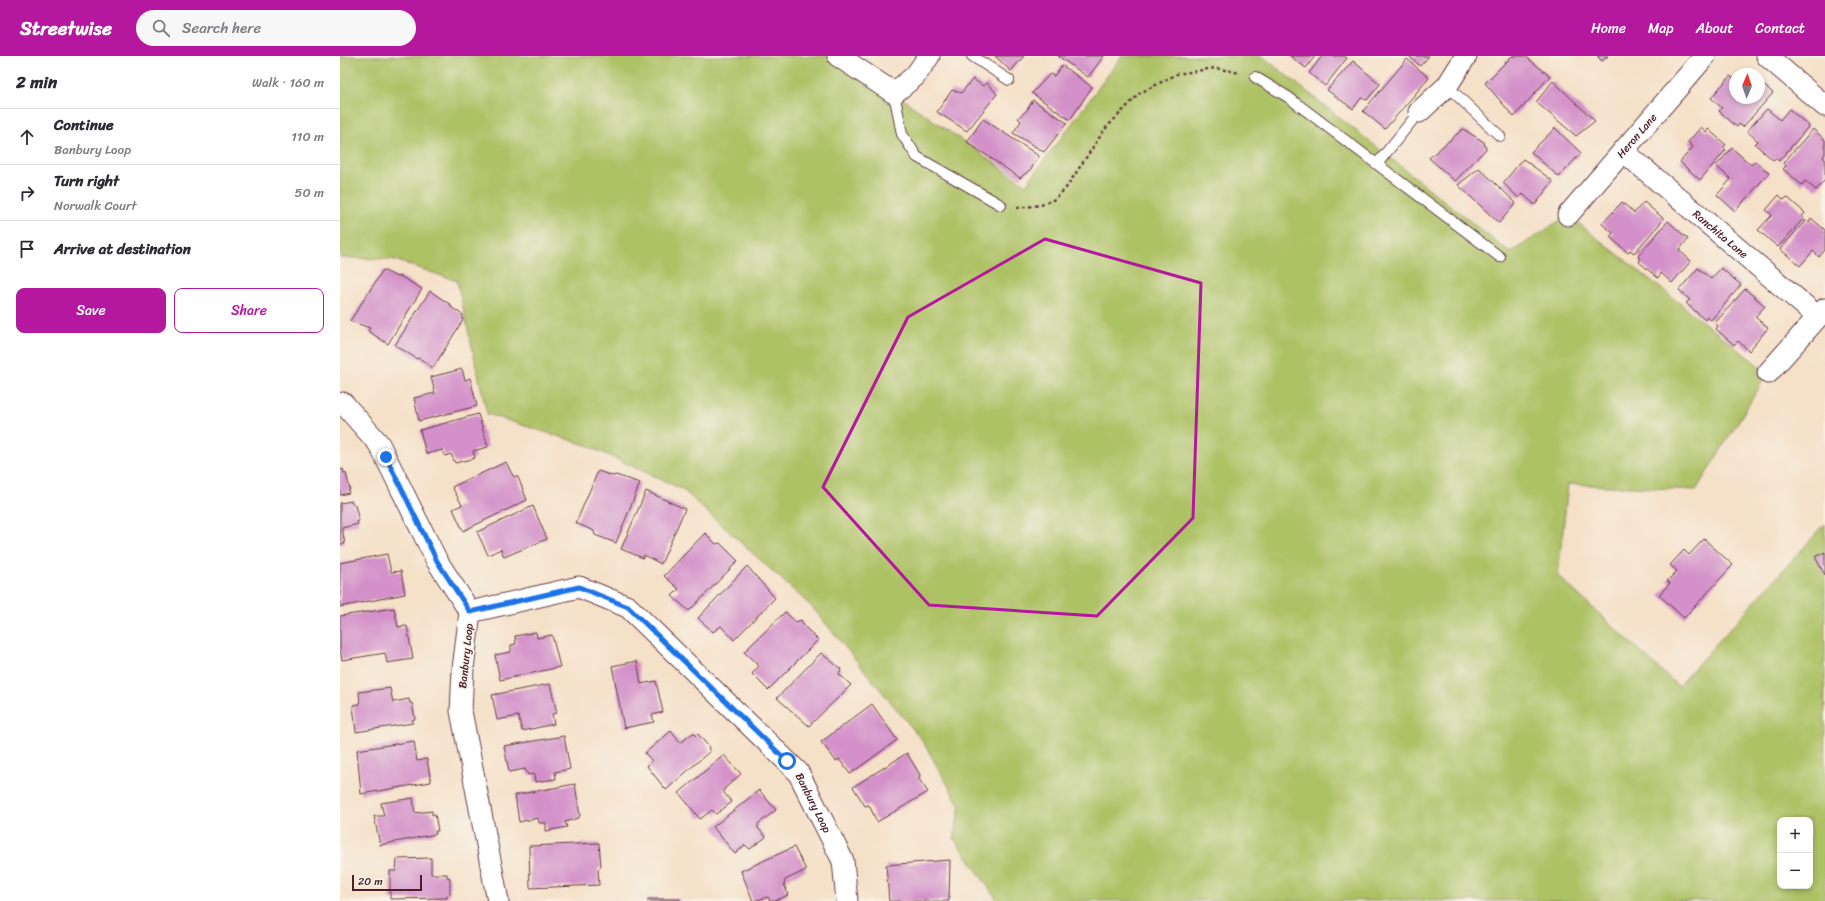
<!DOCTYPE html>
<meta charset="utf-8">
<style>
:root{--surface:#fff;--page:#f7f7f7;--text:#2b2b33;--muted:#7c7c81;--line:#e1e1e2;--accent:#b5179e}
body{margin:0;font-family:Sriracha,sans-serif;background:var(--page);color:var(--text)}
.controls{position:absolute;right:12px;bottom:12px;display:grid;overflow:hidden;border-radius:8px;box-shadow:0 2px 6px #0003}
.controls button{width:36px;height:36px;display:grid;place-items:center;padding:0;border:0;border-bottom:1px solid var(--line);background:var(--surface);color:var(--text);font:20px sans-serif}
.compass{position:absolute;left:1389px;top:12px;width:36px;height:36px;border-radius:50%;background:var(--surface);box-shadow:0 2px 6px #0003;rotate:2deg}
.scale{position:absolute;left:12px;bottom:10px;width:70px;box-sizing:border-box;padding-left:4px;border:2px solid #4a1f2b;border-top:0;font-size:11px;line-height:14px;white-space:nowrap;color:#4a1f2b;-webkit-text-stroke:3px #f7f3e8;paint-order:stroke}
.stop{position:absolute;width:12px;height:12px;margin:-9px;border:3px solid #1a73e8;border-radius:50%;background:#fff}
.stop.end{background:#1a73e8;border-color:#fff;box-shadow:0 1px 4px #0008}
.list{margin:0;padding:0;list-style:none}
h2{display:flex;justify-content:space-between;align-items:center;height:52px;margin:0;padding:0 16px;font-size:17px}
h2 small{font-size:13px;font-weight:400;color:var(--muted)}
.list li{display:grid;grid-template-columns:26px 1fr auto;gap:12px;align-items:center;box-sizing:border-box;height:56px;padding:0 16px;border-top:1px solid var(--line)}
.list b{display:block;font-size:15px;white-space:nowrap}
.list p{margin:0;font-size:13px;white-space:nowrap;color:var(--muted)}
.list em{font-size:13px;font-style:normal;color:var(--muted)}
.actions{display:flex;gap:8px;padding:12px 16px}
.actions a{flex:1;padding:9px 0;border:1px solid var(--accent);border-radius:8px;text-align:center;font-size:14px;color:var(--accent)}
.actions .main{background:var(--accent);color:#fff}
.icon{flex:none;width:22px;height:22px;fill:none;stroke:currentColor;stroke-width:2;stroke-linecap:round;stroke-linejoin:round}
.map{position:relative;flex:none;width:1485px;height:845px;overflow:hidden}
header{display:flex;align-items:center;gap:24px;box-sizing:border-box;height:56px;padding:0 20px;background:var(--accent);color:#fff}
header strong{font-size:19px}
nav{display:flex;gap:22px;margin-inline-start:auto;font-size:14px}
.search{width:280px;height:36px;background:var(--page);display:flex;align-items:center;gap:10px;box-sizing:border-box;padding:0 14px;border-radius:22px;color:var(--muted);font-size:15px}
main{display:flex}
aside{flex:1;background:var(--surface)}
.map>svg:first-child{display:block}
.green{fill:#adc165;stroke:#7c7048;fill-rule:evenodd}
.building{fill:#d390c9}
.lines{fill:none;stroke-linecap:round;stroke-linejoin:round}
.service-casing{stroke:#643c43;stroke-width:12}
.minor-casing{stroke:#643c43;stroke-width:23}
.path{stroke:#643c43;stroke-width:2.5;stroke-dasharray:3 3;stroke-linecap:butt}
.service{stroke:#fff;stroke-width:10}
.minor{stroke:#fff;stroke-width:21}
.route{stroke:#1a73e8;stroke-width:5}
.marked{fill:none;stroke:#b5179e;stroke-width:3;stroke-linejoin:round}
.labels{text-anchor:middle;dominant-baseline:central;stroke-width:3;stroke-linejoin:round;paint-order:stroke}
.street-label{font-size:11px;fill:#4a1f2b;stroke:#f7f3e8}
</style>
<header>
<strong>Streetwise</strong>
<div class="search"><svg class="icon" aria-label="search" viewBox="0 0 24 24"><circle cx="10" cy="10" r="6"/><path d="M15 15l6 6"/></svg>Search here</div>
<nav><a>Home</a><a>Map</a><a>About</a><a>Contact</a></nav>
</header>
<main>
<aside>
<h2>2 min<small>Walk · 160 m</small></h2>
<ul class="list">
<li><svg class="icon" aria-label="ahead" viewBox="0 0 24 24"><path d="M12 20V5M6 11l6-6 6 6"/></svg><div><b>Continue</b><p>Banbury Loop</p></div><em>110 m</em></li>
<li><svg class="icon" aria-label="right" viewBox="0 0 24 24"><path d="M7 20v-9h11M14 6l5 5-5 5"/></svg><div><b>Turn right</b><p>Norwalk Court</p></div><em>50 m</em></li>
<li><svg class="icon" aria-label="arrive" viewBox="0 0 24 24"><path d="M6 21V4h12l-3 4 3 4H6"/></svg><div><b>Arrive at destination</b></div></li>
</ul>
<div class="actions"><a class="main">Save</a><a>Share</a></div>
</aside>
<div class="map">
<svg width="1485" height="845" viewBox="0 0 1485 845">
<rect width="100%" height="100%" fill="#f7f3e8"/>
<filter id="ink" filterUnits="userSpaceOnUse"><feTurbulence type="fractalNoise" baseFrequency=".025" numOctaves="2"/><feDisplacementMap in="SourceGraphic" scale="8" xChannelSelector="R" yChannelSelector="G"/><feConvolveMatrix kernelMatrix="1 2 1 2 8 2 1 2 1" color-interpolation-filters="sRGB"/></filter>
<filter id="wash" filterUnits="userSpaceOnUse"><feTurbulence type="fractalNoise" baseFrequency=".012" numOctaves="4" result="noise"/><feDisplacementMap in="SourceGraphic" scale="16" xChannelSelector="R" yChannelSelector="G"/><feGaussianBlur stdDeviation="0.9" result="paint"/><feColorMatrix in="noise" values="0 0 0 0 0 0 0 0 0 0 0 0 0 0 0 0 0 1.4 0 .05"/><feComposite in="paint" operator="in"/></filter>
<g filter="url(#wash)">
<rect width="100%" height="100%" fill="#f5e0c8"/>
<path class="green" d="M0 0H498L554 37 686 129 782 0H922L1170 197 1228 159 1428 317 1356 434 1228 428 1218 520 1338 630 1485 468V496L1475 501 1485 519V845H658L614 782 620 750 582 684 472 551 342 433 246 389 147 358 117 225 52 203 0 202ZM1440 764H1470V830H1440Z"/>
<g id="blocks">
<path class="building" d="M655 0H684L671 15Z
M718 0H764L748 21Z
M950 0H975L966 12Z
M982 0H1004L1007 2 985 30 969 17Z
M1069 0H1089L1080 10Z
M1172 0H1185L1210 20 1174 61 1145 27Z
M1257 0H1268L1262 5Z
M1067 3 1089 22 1045 73 1023 55Z
M1013 5 1040 28 1027 44 1021 42 1013 53 987 34Z
M722 9 752 31 730 64 692 37 710 18 714 20Z
M1390 20 1395 24V42H1419V25L1433 37 1403 71 1399 68 1397 71 1379 55 1382 52 1371 42Z
M633 23 643 30 647 27 657 38 627 75 597 56 612 34 621 37Z
M1213 25 1255 65 1236 80 1196 46Z
M693 44 727 67 704 96 673 77 681 65 678 62 687 54Z
M1427 53 1440 64 1449 53 1469 70 1439 105 1436 102 1433 104 1415 88 1418 85 1407 75Z
M643 63 699 100 691 113 680 122 627 86Z
M1361 71 1366 76 1368 73 1386 89 1383 92 1386 94 1360 124 1340 106 1353 91 1348 86Z
M1215 72 1241 97 1219 121 1191 96Z
M1123 73 1144 86 1146 93 1115 125 1089 102Z
M1473 73 1485 84V98L1483 101 1485 103V124L1476 134 1465 125 1462 129 1443 113 1446 110 1443 107Z
M1392 92 1411 109 1415 105 1429 117 1395 155 1377 139 1391 123 1376 110Z
M1183 103 1213 125 1195 149 1183 138 1179 142 1163 127Z
M1139 112 1176 147 1159 167 1118 129Z
M1439 139 1444 144 1447 141 1465 157 1462 160 1464 162 1438 191 1418 174 1432 159 1426 154Z
M1282 146 1294 157 1304 146 1324 163 1294 197 1290 194 1288 197 1270 181 1273 177 1262 168Z
M1471 162 1485 174V194L1479 201 1473 195 1460 210 1440 193 1466 164 1469 166Z
M1328 165 1348 183 1339 194 1351 205 1332 227 1321 217 1318 222 1299 206 1301 203 1298 200Z
M1358 212 1371 223 1381 212 1401 229 1371 264 1367 261 1365 264 1346 247 1350 244 1339 234Z
M43 214 57 221 60 220 82 233 48 288 28 275 30 272 10 265Z
M1405 233 1425 250 1415 261 1428 272 1409 295 1398 285 1394 289 1376 273 1378 270 1375 267Z
M90 235 111 249 112 252 123 259V264L93 312 79 302 77 303 55 289Z
M122 313 125 324 130 322 137 350 79 365 74 342 95 337 91 321Z
M138 358 148 391 133 395 135 402 115 407 111 398 105 400 103 394 86 398 80 374Z
M166 406 173 420 178 421 187 444 123 475 113 453 122 449 112 431Z
M3 413 4 417H6L10 434H8L9 437 0 439V414Z
M258 415 273 420 276 419 300 427 276 487 255 479 254 475 236 467Z
M306 435 345 453 321 508 304 499 303 502 281 493Z
M12 445 13 449H15L19 465H17L18 468 2 472 5 488H0V447Z
M193 450 207 483 164 501 161 493 148 499 137 476Z
M365 477 376 488 380 487 398 505 349 555 332 540 339 533 324 520Z
M1364 483 1393 509 1344 562 1319 539 1330 527 1327 525 1337 515 1330 509 1344 494 1349 499Z
M1485 496V519L1475 501Z
M47 498 51 516 61 515 65 538 0 551V507Z
M407 510 435 542 394 584 381 570 373 576 358 562Z
M54 552 58 571 67 570 73 603 47 607 45 597 2 604 0 593V560Z
M445 556 456 566 461 564 464 570 478 584 428 634 412 618 419 610 404 596Z
M196 576 197 582 212 579 220 611 160 624 155 599 171 596V589L176 588 175 580Z
M481 597 501 613 499 618 511 629 469 670 437 642Z
M297 605 301 628 316 625 323 656 312 659 314 666 284 672 272 610Z
M210 628 217 657 212 658 214 668 182 675 178 660 157 664 152 639Z
M50 632 53 646 69 643 70 647H72L75 663 72 664 73 667 16 676 13 649 20 648 19 636Z
M532 648 557 684 510 718 499 703 496 705 481 686Z
M331 675 340 687 353 677 356 680 358 678 369 691 368 692 370 695 326 734 307 710 312 705 305 697Z
M224 680 230 713 215 716 216 723 195 726 194 718 188 719 185 713 169 716 164 690Z
M74 685 77 705 87 703 91 726 21 738 17 694Z
M567 697 580 719 579 723 588 736 537 766 529 749 525 750 513 731Z
M384 699 401 718 384 733V737L392 746 376 758 372 754 360 763 339 737Z
M235 728 240 760 238 762 225 766 227 771 206 775V767H199L198 762 179 766 175 739Z
M419 734 436 754 418 768V772L426 781 410 793 405 789 395 798 373 771Z
M73 742 75 757 92 755V759L95 758 98 775H95L96 778 40 789 34 760H44L41 747Z
M259 787 261 811 258 813 259 829 190 832 189 790Z
M454 791 466 814 445 824 444 828 448 839 435 845H430L428 841 413 845 401 815Z
M91 802V818H107V821L110 822V838L107 839V842L50 843V815H56L57 803Z
M610 804 609 845H549L546 809Z
M308 843H340V845H307Z"/>
</g>
</g>
<g filter="url(#ink)">
<use href="#blocks" fill-opacity="0" stroke="#643c43" stroke-width="1"/>
<g class="lines">
<defs>
<path id="service" d="M632 0 669 24
M915 21 948 41 1160 201
M1107 30 1160 80
M554 37 562 78 577 101 661 149
M1037 108 1079 56"/>
<g id="minor">
<path d="M498 0 554 37 575 20 589 0"/>
<path d="M1427 0 1485 50"/>
<path d="M1079 56 1107 30 1126 0"/>
<path id="s1" d="M1283 95 1478 261"/>
<path id="s2" d="M1228 159 1365 0"/>
<path d="M1428 317 1485 253"/>
<path d="M3 347 39 388 97 505 130 556"/>
<path id="s3" d="M130 556 239 531 288 551 458 716 503 805 507 845"/>
<path d="M130 556 123 613 121 655 158 845"/>
</g>
</defs>
<use href="#service" class="service-casing"/>
<use href="#minor" class="minor-casing"/>
<path class="path" d="M677 152 701 149 715 143 726 132 765 73 800 37 837 18 875 12 900 17"/>
<use href="#service" class="service"/>
<use href="#minor" class="minor"/>
</g>
</g>
<g class="lines" filter="url(#ink)">
<path class="route" d="M46 401 97 505 130 556 239 531 288 551 447 705"/>
</g>
<path class="marked" d="M705 183 861 227 853 462 757 560 589 549 483 431 568 261Z"/>
<g class="labels">
<g class="street-label">
<text stroke="none"><textPath href="#s2" startOffset="105">Heron Lane</textPath></text>
<text stroke="none"><textPath href="#s1" startOffset="128">Ranchita Lane</textPath></text>
<text transform="translate(126 600) rotate(-84)">Banbury Loop</text>
<text stroke="none"><textPath href="#s3" startOffset="436">Banbury Loop</textPath></text>
</g>
</g>
</svg>
<div class="controls">
<button>+</button>
<button>−</button>
</div>
<svg class="compass" viewBox="-18 -18 36 36"><path d="M0-13l5 13h-10z" fill="#e53935"/><path d="M0 13l5-13h-10z" fill="#7c7c81"/></svg>
<div class="scale">20 m</div>
<div class="stop" style="left:447px;top:705px"></div>
<div class="stop end" style="left:46px;top:401px"></div>
</div>
</main>
